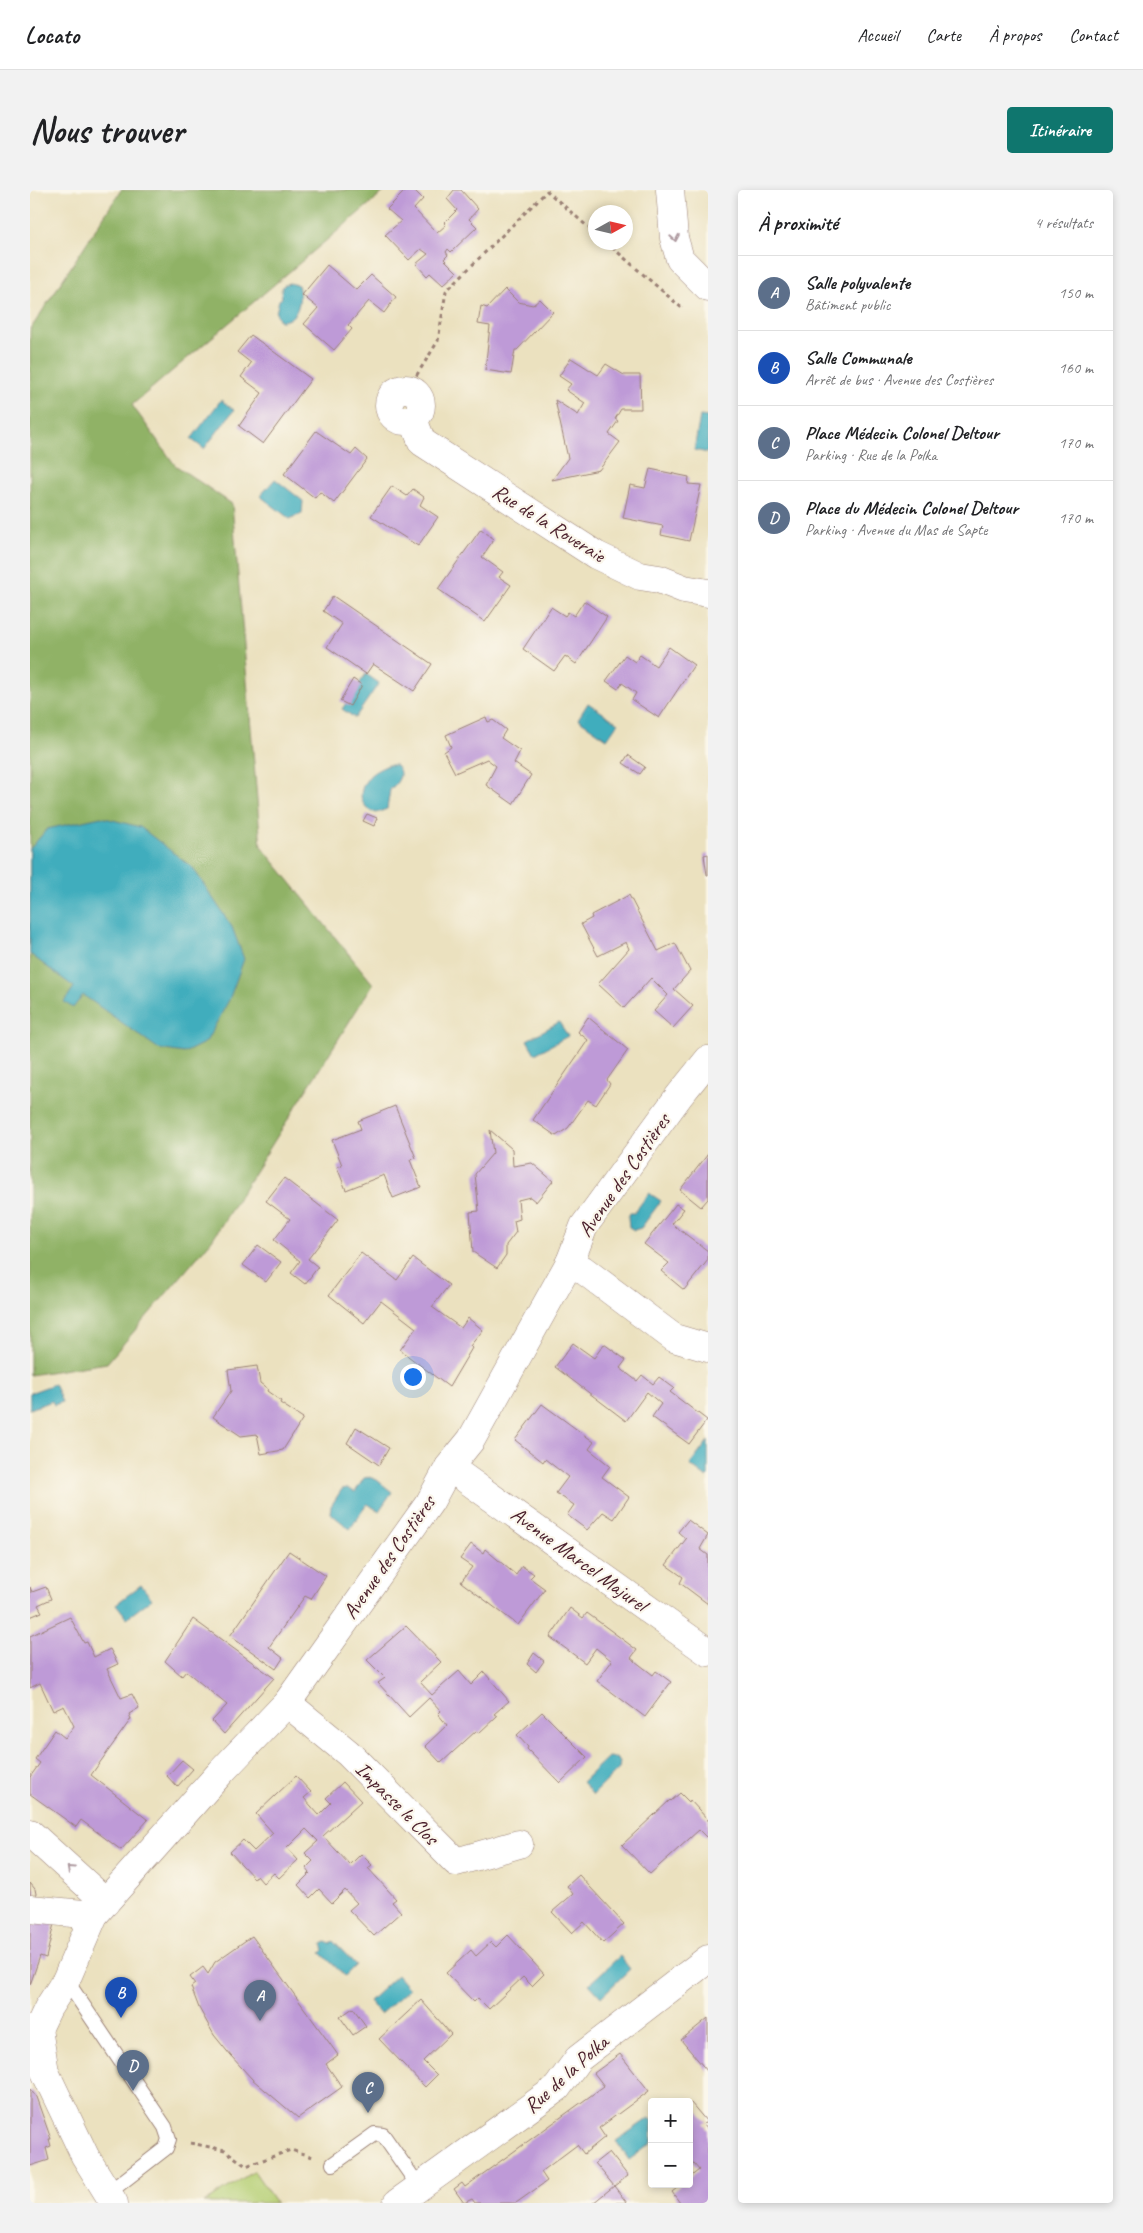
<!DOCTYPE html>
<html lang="fr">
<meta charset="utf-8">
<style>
:root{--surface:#fff;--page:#f2f2f2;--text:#202124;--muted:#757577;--line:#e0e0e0;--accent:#0f766e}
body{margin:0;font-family:Caveat,sans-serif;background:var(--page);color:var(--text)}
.controls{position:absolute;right:15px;bottom:15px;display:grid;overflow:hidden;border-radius:5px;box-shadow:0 2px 8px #0003}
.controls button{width:45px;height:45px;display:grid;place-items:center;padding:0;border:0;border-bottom:1px solid var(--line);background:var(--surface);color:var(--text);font:25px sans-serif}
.compass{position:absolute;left:558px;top:15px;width:45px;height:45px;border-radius:50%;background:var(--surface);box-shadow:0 2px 8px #0003;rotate:82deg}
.you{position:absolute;left:382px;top:1186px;width:18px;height:18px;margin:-12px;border:4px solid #fff;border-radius:50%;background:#1a73e8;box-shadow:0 0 0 8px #1a73e833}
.badge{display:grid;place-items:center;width:32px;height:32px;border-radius:50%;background:var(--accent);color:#fff;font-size:16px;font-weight:700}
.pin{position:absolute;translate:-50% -41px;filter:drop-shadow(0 1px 2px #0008)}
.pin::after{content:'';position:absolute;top:26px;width:18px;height:15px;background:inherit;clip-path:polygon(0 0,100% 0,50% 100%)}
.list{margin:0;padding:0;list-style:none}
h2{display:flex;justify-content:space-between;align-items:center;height:65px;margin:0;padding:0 20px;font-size:21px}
h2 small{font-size:16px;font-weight:400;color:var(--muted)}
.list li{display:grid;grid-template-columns:32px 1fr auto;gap:15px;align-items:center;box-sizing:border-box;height:75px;padding:0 20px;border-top:1px solid var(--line)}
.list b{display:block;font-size:19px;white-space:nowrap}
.list p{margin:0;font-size:16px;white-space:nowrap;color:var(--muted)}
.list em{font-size:16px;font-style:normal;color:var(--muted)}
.map{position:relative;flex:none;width:678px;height:2013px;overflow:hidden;border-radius:5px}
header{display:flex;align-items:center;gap:30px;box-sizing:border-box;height:70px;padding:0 25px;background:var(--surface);border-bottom:1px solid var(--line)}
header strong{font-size:24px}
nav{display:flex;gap:28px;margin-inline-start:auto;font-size:18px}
.intro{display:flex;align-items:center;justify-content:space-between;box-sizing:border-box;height:120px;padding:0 30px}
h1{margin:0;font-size:35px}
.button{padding:12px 22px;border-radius:5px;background:var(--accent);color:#fff;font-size:18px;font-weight:700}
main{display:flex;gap:30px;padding:0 30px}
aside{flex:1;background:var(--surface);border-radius:5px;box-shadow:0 2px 8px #0003}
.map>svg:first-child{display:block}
.green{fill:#b6cf74;stroke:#807750}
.forest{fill:#90b266;stroke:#6d6848}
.water{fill:#3fadbd;stroke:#446674}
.building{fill:#be9ad7}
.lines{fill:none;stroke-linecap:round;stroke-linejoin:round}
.service-casing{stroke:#9a8075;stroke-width:16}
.minor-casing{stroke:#9a8075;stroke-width:29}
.tertiary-casing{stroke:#9a8075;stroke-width:29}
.path{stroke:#9a8075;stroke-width:3;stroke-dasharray:4 4;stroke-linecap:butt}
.service{stroke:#fff;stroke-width:14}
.minor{stroke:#fff;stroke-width:28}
.tertiary{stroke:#fff;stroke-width:28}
.oneway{stroke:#ae9aa0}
.labels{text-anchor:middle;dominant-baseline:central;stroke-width:4.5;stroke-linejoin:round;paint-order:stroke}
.street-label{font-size:21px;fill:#4a1f2b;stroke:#fbf7ec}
</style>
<header>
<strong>Locato</strong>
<nav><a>Accueil</a><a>Carte</a><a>À propos</a><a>Contact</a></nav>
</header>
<div class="intro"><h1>Nous trouver</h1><a class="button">Itinéraire</a></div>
<main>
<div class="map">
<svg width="678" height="2013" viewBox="0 0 678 2013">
<rect width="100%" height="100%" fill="#fbf7ec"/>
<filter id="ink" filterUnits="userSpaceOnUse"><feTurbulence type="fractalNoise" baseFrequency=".02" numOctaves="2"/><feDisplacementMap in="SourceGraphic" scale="10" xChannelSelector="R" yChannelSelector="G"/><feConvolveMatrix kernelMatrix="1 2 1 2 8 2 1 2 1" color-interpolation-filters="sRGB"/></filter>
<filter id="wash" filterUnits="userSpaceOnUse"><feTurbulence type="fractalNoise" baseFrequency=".0096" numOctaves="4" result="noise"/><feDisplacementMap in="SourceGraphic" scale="20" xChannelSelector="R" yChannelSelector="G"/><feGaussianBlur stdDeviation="1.12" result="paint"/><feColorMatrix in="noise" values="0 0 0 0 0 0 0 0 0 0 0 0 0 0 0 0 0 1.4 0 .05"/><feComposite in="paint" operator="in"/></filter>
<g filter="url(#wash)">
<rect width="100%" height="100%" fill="#ebe1bf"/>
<path class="green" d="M224 1981 246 2013H174Z"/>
<path class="forest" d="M91 0H356L102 215 145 275 202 314 231 656 343 794 182 1050 77 1173 0 1185V140Z"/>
<path class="water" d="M259 93 268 95C272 109 269 131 250 131L246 123 249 110 252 108 251 100 254 95Z
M191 210 204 220 174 259 161 249Z
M670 226 678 227V263L664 260Z
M245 289 273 311 272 323 260 329 230 306Z
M336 484 349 493 325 528 312 519Z
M558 513 588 533 577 549 548 529Z
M358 575H366C375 585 367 593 360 600L357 619 346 623C329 617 327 602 338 588 342 582 352 578 358 575Z
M71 627 110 637 163 678 202 737 214 769 199 810 176 852 154 863 129 859 53 805 43 818 34 812 44 797 0 764V659L17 639Z
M529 832 538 846 505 864 497 850Z
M619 1003 631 1011 611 1038 604 1040 599 1037 598 1027 600 1023H604Z
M24 1194 32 1212 24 1215 22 1211 0 1219V1203Z
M678 1251V1286L677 1288 660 1275Z
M339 1287 347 1290 362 1302 349 1321 337 1314 320 1339 300 1323 301 1316 312 1299 317 1298 325 1302 334 1288Z
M111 1395 122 1409 97 1428 86 1414Z
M578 1567 587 1568 590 1571 589 1579 563 1605 552 1592Z
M303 1751 326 1775 315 1786 291 1763 294 1760 292 1754 296 1752 300 1754Z
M590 1766 600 1779 571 1807 559 1794Z
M367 1785 379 1799 350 1824 339 1811Z
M619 1928 622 1931V1953L599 1970 586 1951Z"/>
<g id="blocks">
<path class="building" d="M376 0H384L393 9 384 19 407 43 416 35 414 33 427 20 417 9 424 0H431L448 19 439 29 447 37 421 62 418 59 416 62 418 65 414 69 427 82 413 95 400 83 397 86 386 74 398 64 391 59 379 70 355 45 371 31 357 19Z
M297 75 326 100 341 85 366 107 354 123 339 111 318 135 322 139 304 160 274 134 288 118 272 105Z
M475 99 488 112 503 115 510 109 523 122 487 160H485L481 184 455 180 460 136 448 134 451 116 457 118Z
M221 145 281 189 233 254 209 236 232 203 211 187 221 173 207 162Z
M541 168 568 185 576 174 594 185H610L611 219H591L585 229 588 231 579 244 590 252 569 280 522 290 538 268 525 210 548 225 555 213 536 200 541 194 529 186Z
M286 241 321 265 326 259 337 269 304 313 290 302 285 308 254 284Z
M620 279 659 287 658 294 671 295 659 351 631 345 633 336 593 328 600 295 615 298Z
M362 296 377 306 383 299 394 307 390 315 408 327 388 356 341 326Z
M451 339 464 349 452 367 473 382 469 387 481 395 455 432 408 399Z
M303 406 402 474 384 501 343 474 336 484 297 457 312 434 293 421Z
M554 411 577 427 546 474 535 466 524 481 493 459 521 417 535 426 538 422 544 426Z
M639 457 664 475 629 528 602 510 606 503 592 493 588 499 576 491 595 465 605 472 610 465 626 476Z
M323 489 332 495 320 516 310 511Z
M456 527 458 532 463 530 476 540 471 548 490 561 484 573 501 585 483 614 456 595 466 576 457 569 425 583 414 562 421 557 416 545Z
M598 565 615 577 610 584 593 573Z
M337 624 347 628 344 636 333 631Z
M678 664V685H677L674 665Z
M599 705 628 761 645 753 660 781 644 799 663 816 643 838 624 821 638 805 621 788 594 818 568 794 599 759 596 752 568 766 551 734 562 728 561 725Z
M558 827 598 860 577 890 580 894 566 915 558 910 538 938 526 946 503 930 558 850 548 842Z
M365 916 386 968 380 970 391 997 363 1008 354 985 316 1000 307 977 312 975 302 950 331 939 328 931Z
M460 940 482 959 483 976 502 973 523 991 506 1012 500 1007 488 1010 490 1029 484 1031 486 1042 476 1055V1065L467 1078 443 1062 440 1022 449 1021 445 984 463 963Z
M678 964V1009L671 1017 650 1000Z
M254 988 308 1030 278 1069 288 1077 275 1094 261 1083 270 1071 244 1050 260 1029 236 1011Z
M646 1014 654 1019 642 1034 678 1061V1070L654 1100 631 1081 639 1073 614 1054Z
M228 1055 251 1072 236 1092 213 1075Z
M331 1063 367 1090 383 1068 419 1095 402 1117 431 1138 438 1128 453 1140 440 1156 442 1158 419 1197 370 1160 386 1138 351 1111 334 1133 299 1105Z
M543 1153 564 1168 574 1154 596 1170 590 1178 607 1191 612 1185 623 1194 629 1187 644 1198 640 1202 677 1230 659 1254 622 1227 631 1214 617 1202 596 1231 525 1177Z
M227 1176 230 1193 238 1199 237 1201 251 1211 250 1213 273 1228 253 1260 231 1264 227 1244 211 1246 183 1227 201 1201 198 1180Z
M512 1214 564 1252 559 1259 580 1276 572 1287 599 1307 584 1329 573 1322 557 1340 537 1325 544 1315 526 1303 538 1287 515 1269 513 1272 485 1250Z
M326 1237 359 1258 349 1275 317 1253Z
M658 1330 678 1345 670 1359 678 1365V1414L650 1393 653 1387 636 1375 656 1349 648 1342Z
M441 1354 453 1363 455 1359 486 1385 492 1376 504 1384 500 1388 515 1399 488 1435 431 1392 442 1377 430 1369Z
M259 1361 296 1386 281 1409 275 1406 239 1457 253 1468 246 1479 200 1446Z
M0 1397 2 1402 16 1397 21 1409 8 1415 12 1422 0 1427Z
M540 1418 553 1428 557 1423 607 1460 601 1468 623 1485 626 1481 641 1492 615 1527 567 1491 582 1471 566 1458 555 1473 520 1447Z
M40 1427 54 1453 57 1452 64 1467 80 1459 88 1474 77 1479 91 1508 102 1504 109 1518 99 1524 101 1529 61 1585 118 1630 91 1660 51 1630 46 1637 0 1604V1587L10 1573 5 1569 25 1540 35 1548 44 1536 34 1516 23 1521 10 1493 0 1498V1446Z
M163 1429 244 1488 194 1544 182 1531 197 1515 156 1481 152 1486 135 1471Z
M376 1436 411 1472 390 1492 402 1505 429 1481 441 1495 454 1482 479 1511 464 1524 467 1526 449 1543 446 1541 411 1573 395 1556 417 1535 408 1524 411 1521 399 1508 379 1527 348 1493 355 1488 337 1470Z
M504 1463 514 1471 506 1482 497 1474Z
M512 1522 557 1567 530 1593 497 1559 498 1557 487 1545Z
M152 1570 163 1579 147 1597 137 1586Z
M266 1586 281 1602 274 1608 289 1625 301 1613 296 1608 313 1592 331 1611 293 1646 320 1675 331 1664 342 1675 338 1678 366 1709 362 1712 371 1722 344 1746 319 1720 327 1713 315 1700 302 1713 289 1699 280 1708 268 1695 280 1683 276 1678 283 1671 275 1663 288 1651 276 1639 257 1658 268 1670 249 1688 244 1683 233 1693 227 1686 224 1688 200 1662 213 1650 224 1661 243 1643 226 1624Z
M650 1603 659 1612 660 1610 678 1630V1645L676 1647 669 1640 620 1684 592 1655 640 1610 641 1611Z
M549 1685 594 1734 573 1753 554 1732 542 1743 522 1722 543 1704 537 1696Z
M0 1693 5 1699 6 1704 5 1707 0 1708Z
M0 1725H26L16 1768 10 1766 0 1795Z
M478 1745 514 1784 502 1796 493 1787 459 1819 448 1808 444 1812 416 1783 441 1760 446 1766 461 1752 466 1757Z
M222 1746 308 1865 296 1874 312 1897 268 1928 222 1889 201 1866 184 1845 169 1818 161 1797 165 1794 160 1787 173 1777 178 1784 185 1772Z
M391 1810 421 1844 393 1871 407 1885 395 1897 349 1849Z
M323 1818 336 1836 323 1845 310 1827Z
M678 1828V1882L651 1850Z
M590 1864 619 1901 569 1938 575 1947 570 1951 554 1964 547 1955 511 1982 517 1991 486 2013H445L442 2009 434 2013 424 1999 432 1993 435 1997 574 1896 564 1883Z
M0 1899 6 1907 21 1949H19L21 1956 16 1958 19 1970 0 1976Z
M661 1913 677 1932 673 1934 678 1940V2013H650L642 2002 652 1994H659V1988L669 1980 659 1968V1914Z
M579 1962 598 1986 584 1996 565 1973Z
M584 1996 597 2013H563Z"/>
</g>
</g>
<g filter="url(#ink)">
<use href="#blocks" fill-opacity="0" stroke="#9a8075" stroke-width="1"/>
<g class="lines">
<defs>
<path id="service" d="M36 1790 135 1937 139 1949 136 1958 78 2003
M303 1974 345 1944 353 1945 390 1998"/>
<path id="minor" d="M640 0 644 48 650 69 678 97
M359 215a16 16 0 1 1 32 0a16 16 0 1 1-32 0Z
M383 229 392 252 566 365 610 386 629 389 654 399 678 403
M540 1072 552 1079 644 1148 678 1158
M419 1277 678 1462
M257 1513 318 1563 426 1672 489 1654
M0 1719 64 1725
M8 1839 15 1882 55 1966 84 2013
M367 2013 527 1898 548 1869 678 1769"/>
<path id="tertiary" d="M0 1643 76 1712
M0 1839H8L18 1818 36 1790 64 1725 191 1582 257 1513 400 1312 419 1277 441 1250 540 1072 554 1036 649 906 678 870"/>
</defs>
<use href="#service" class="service-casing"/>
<use href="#minor" class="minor-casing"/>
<use href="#tertiary" class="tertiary-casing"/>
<path class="path" d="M576 52 653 119
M378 199 408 151 416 101 517 1 566 44
M160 1953 195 1960 216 1976 261 1960 283 1967"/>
<use href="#service" class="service"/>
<use href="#minor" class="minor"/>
<use href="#tertiary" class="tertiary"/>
</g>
<defs><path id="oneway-chevron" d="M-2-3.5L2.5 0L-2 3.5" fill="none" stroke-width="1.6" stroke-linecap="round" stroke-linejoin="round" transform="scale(1.25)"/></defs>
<g class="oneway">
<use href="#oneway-chevron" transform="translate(645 48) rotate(80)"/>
<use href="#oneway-chevron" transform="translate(40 1679) rotate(-138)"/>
</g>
</g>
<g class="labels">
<g class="street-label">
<text transform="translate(519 333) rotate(32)">Rue de la Roveraie</text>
<text transform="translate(594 985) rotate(-55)">Avenue des Costières</text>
<text transform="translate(359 1367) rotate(-55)">Avenue des Costières</text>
<text transform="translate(549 1369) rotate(36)">Avenue Marcel Majurel</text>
<text transform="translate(367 1613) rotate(45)">Impasse le Clos</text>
<text transform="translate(536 1884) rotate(-42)">Rue de la Polka</text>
</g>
</g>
</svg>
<div class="controls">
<button>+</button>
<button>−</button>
</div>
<svg class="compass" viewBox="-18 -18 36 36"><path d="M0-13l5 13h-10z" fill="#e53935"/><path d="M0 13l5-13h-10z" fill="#757577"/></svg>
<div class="you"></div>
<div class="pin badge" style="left:230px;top:1831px;background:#5c6f8a">A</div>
<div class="pin badge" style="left:91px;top:1828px;background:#1a4fb4">B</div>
<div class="pin badge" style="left:338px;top:1923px;background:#5c6f8a">C</div>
<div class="pin badge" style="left:103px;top:1901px;background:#5c6f8a">D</div>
</div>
<aside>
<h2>À proximité<small>4 résultats</small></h2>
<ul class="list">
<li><span class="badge" style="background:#5c6f8a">A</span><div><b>Salle polyvalente</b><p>Bâtiment public</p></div><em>150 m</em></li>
<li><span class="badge" style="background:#1a4fb4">B</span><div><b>Salle Communale</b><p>Arrêt de bus · Avenue des Costières</p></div><em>160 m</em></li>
<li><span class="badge" style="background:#5c6f8a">C</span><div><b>Place Médecin Colonel Deltour</b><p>Parking · Rue de la Polka</p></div><em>170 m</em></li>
<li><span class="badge" style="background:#5c6f8a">D</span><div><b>Place du Médecin Colonel Deltour</b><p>Parking · Avenue du Mas de Sapte</p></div><em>170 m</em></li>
</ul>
</aside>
</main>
